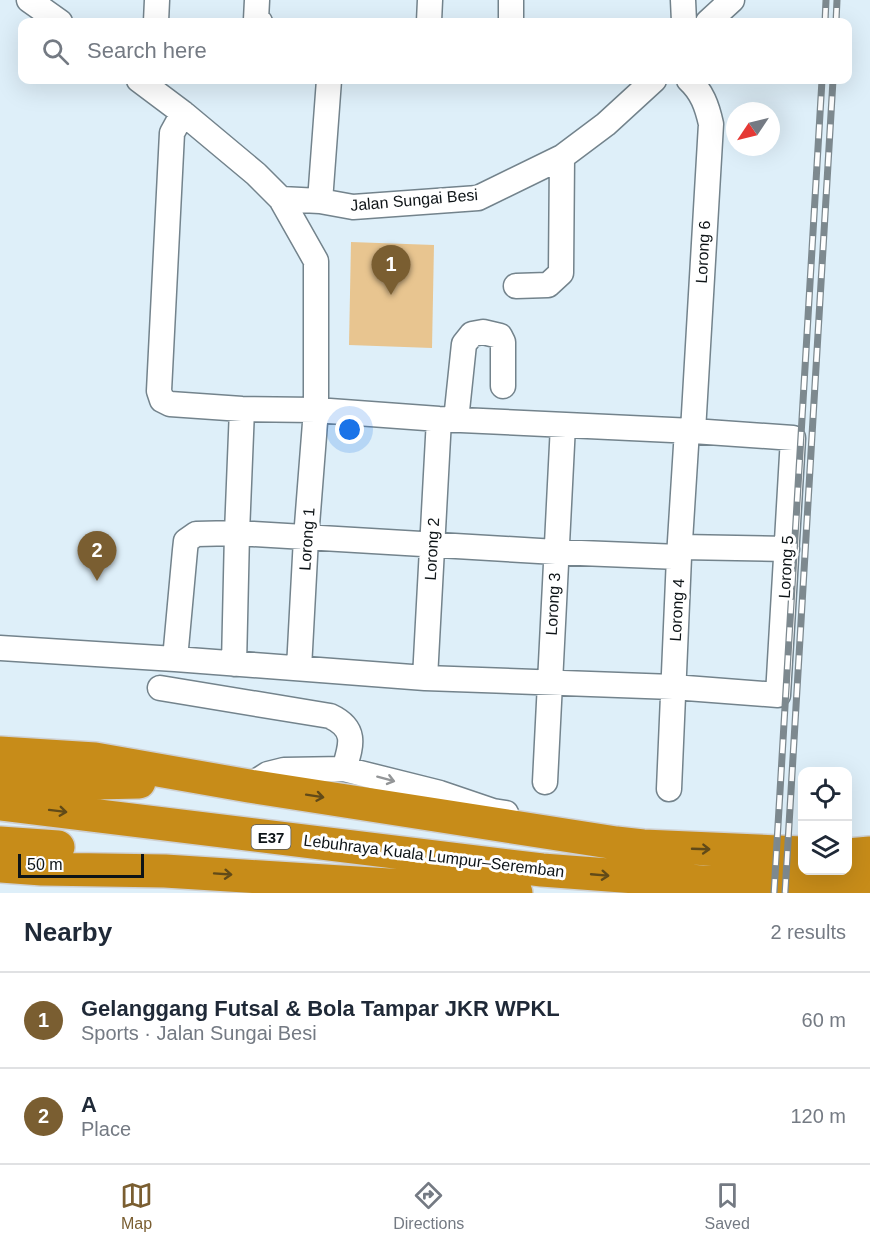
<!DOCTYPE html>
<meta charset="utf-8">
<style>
:root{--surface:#fff;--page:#f6f6f7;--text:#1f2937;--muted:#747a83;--line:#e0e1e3;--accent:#7a5e31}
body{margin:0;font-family:Helvetica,sans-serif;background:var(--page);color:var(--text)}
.controls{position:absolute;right:18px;bottom:18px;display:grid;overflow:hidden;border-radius:12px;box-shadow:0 6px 24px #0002}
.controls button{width:54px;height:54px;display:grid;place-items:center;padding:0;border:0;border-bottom:2px solid var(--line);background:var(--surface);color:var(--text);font:30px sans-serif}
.compass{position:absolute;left:726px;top:102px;width:54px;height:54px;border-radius:50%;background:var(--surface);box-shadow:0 6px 24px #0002;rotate:235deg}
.scale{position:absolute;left:18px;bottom:15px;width:126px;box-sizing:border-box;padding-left:6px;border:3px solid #0e1417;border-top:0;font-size:16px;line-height:21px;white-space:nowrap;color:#0e1417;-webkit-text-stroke:4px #fff;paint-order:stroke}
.you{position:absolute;left:350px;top:430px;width:21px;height:21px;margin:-15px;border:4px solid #fff;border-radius:50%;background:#1a73e8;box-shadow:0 0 0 9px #1a73e833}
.badge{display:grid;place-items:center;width:39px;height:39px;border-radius:50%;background:var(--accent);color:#fff;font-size:20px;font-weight:700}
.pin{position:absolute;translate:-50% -50px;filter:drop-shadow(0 2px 3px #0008)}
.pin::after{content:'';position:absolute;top:32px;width:21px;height:18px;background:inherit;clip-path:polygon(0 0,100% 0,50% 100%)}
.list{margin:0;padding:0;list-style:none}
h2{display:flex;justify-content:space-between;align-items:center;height:78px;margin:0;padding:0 24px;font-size:26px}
h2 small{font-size:20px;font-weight:400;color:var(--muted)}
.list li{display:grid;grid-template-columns:39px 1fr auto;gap:18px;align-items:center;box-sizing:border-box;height:96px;padding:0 24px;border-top:2px solid var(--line)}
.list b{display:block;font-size:22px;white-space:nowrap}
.list p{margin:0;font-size:20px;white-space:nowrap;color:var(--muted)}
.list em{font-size:20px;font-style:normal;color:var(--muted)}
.icon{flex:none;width:33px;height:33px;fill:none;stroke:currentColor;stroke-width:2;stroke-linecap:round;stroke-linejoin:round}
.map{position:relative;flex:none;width:870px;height:893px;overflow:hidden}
.search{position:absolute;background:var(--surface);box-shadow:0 6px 24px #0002;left:18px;right:18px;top:18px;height:66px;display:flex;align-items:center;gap:15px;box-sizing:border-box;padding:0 21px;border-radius:12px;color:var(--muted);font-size:22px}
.sheet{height:270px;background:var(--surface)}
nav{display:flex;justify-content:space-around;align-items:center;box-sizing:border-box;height:84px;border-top:2px solid var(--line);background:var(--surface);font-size:16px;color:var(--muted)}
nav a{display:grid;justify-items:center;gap:3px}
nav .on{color:var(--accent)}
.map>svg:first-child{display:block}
.green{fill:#e8c590}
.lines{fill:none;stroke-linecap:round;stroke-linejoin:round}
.minor-casing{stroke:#73838c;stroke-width:27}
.highway-casing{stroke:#cfd0d1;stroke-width:36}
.minor{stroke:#fff;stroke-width:24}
.highway{stroke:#c78c19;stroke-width:33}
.rail-casing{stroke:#7d898f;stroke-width:7}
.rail{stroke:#fff;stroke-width:4.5;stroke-dasharray:14;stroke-linecap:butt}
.oneway{stroke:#939597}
.oneway2{stroke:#614a18}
.labels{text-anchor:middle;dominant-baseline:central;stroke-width:6;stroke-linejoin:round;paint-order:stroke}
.shield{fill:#fff;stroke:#565a5d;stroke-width:1.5}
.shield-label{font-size:15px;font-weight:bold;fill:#0e1417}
.street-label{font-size:16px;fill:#0e1417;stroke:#fff}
</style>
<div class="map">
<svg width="870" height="893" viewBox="0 0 870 893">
<rect width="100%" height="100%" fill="#deeff9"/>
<path class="green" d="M351 242 434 245 432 348 349 345Z"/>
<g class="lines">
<defs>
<path id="minor" d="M29 0 60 22
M257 0 256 20 260 22
M683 0 684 22
M156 22 157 0
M429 22 430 0
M511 22V0
M708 22 732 0
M139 80 183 113 256 174 281 199 316 261V410L306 538 299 668
M689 80C702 92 707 106 711 124L693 431
M281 199 320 201 353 207 478 198 562 157 606 124 654 80
M320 201 329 80
M516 286 548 285 561 273 562 157
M456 420 464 344 472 334 483 332 500 336 503 342V386
M681 547 787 549
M0 648 175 659 425 678 673 687 778 695 793 438 693 431 439 419 316 410 242 409 170 404 162 400 159 391 172 133 183 113
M175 659 185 550 186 541 196 534 237 533 556 552 679 557
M234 664 237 533 242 409
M425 678 439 419
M160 688 330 716C358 729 351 746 344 769
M545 782 563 425
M249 786 268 774 284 770 344 769 440 793 493 811 506 813
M669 789 679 557 687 430"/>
<path id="highway" d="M0 753 95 759 249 786 616 843 643 846 802 853
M0 777 95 783 139 782
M0 804 542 870 702 882 870 881
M0 843 58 847
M848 855 870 853
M0 866 42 869 165 871 516 893"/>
</defs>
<use href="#minor" class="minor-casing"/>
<use href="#highway" class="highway-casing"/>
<use href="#minor" class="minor"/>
<use href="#highway" class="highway"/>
<defs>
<path id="rail" d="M825 22 826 0
M836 22 837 0
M774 893 822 80
M785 893 833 80"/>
</defs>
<use href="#rail" class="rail-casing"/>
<use href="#rail" class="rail"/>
</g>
<defs><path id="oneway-shaft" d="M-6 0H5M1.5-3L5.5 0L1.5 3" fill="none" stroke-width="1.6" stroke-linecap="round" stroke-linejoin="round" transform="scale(1.5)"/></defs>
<use class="oneway" href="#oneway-shaft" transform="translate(386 779) rotate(15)"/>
<g class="oneway2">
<use href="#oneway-shaft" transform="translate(315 796) rotate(9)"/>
<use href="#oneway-shaft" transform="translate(58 811) rotate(7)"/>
<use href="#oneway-shaft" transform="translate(701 849) rotate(2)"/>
<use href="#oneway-shaft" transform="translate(223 874) rotate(4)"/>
<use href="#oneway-shaft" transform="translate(600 875) rotate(5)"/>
</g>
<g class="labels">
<rect class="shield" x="251.5" y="825" width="39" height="24" rx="4.5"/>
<g class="shield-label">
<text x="271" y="837">E37</text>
</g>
<g class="street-label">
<text transform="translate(414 200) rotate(-5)">Jalan Sungai Besi</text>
<text transform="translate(703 252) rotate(-87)">Lorong 6</text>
<text transform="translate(307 539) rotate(-86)">Lorong 1</text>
<text transform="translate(432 549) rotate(-87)">Lorong 2</text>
<text transform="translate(786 567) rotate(-87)">Lorong 5</text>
<text transform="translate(553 604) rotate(-87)">Lorong 3</text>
<text transform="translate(677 610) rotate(-87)">Lorong 4</text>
<text transform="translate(434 856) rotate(7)">Lebuhraya Kuala Lumpur–Seremban</text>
</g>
</g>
</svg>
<div class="controls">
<button><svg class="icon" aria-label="locate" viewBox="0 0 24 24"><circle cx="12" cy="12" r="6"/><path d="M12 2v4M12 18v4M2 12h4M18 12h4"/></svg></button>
<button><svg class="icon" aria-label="layers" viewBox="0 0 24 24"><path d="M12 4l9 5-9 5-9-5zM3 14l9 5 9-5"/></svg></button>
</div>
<svg class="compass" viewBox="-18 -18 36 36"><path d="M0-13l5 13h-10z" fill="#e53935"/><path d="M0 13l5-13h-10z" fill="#747a83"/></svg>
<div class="scale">50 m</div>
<div class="you"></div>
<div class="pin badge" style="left:391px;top:295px">1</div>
<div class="pin badge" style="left:97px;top:581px">2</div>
<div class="search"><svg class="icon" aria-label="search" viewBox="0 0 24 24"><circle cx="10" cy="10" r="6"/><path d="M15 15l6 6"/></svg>Search here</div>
</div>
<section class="sheet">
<h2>Nearby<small>2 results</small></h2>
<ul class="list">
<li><span class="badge">1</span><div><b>Gelanggang Futsal &amp; Bola Tampar JKR WPKL</b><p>Sports · Jalan Sungai Besi</p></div><em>60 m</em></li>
<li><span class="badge">2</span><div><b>A</b><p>Place</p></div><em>120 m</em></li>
</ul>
</section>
<nav>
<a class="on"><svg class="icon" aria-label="map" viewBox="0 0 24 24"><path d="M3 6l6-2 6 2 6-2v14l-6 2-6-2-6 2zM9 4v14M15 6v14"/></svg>Map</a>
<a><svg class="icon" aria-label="directions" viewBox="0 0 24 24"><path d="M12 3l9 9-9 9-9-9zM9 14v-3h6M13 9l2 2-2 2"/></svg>Directions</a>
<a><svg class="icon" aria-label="saved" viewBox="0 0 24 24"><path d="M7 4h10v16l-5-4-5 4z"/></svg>Saved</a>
</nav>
